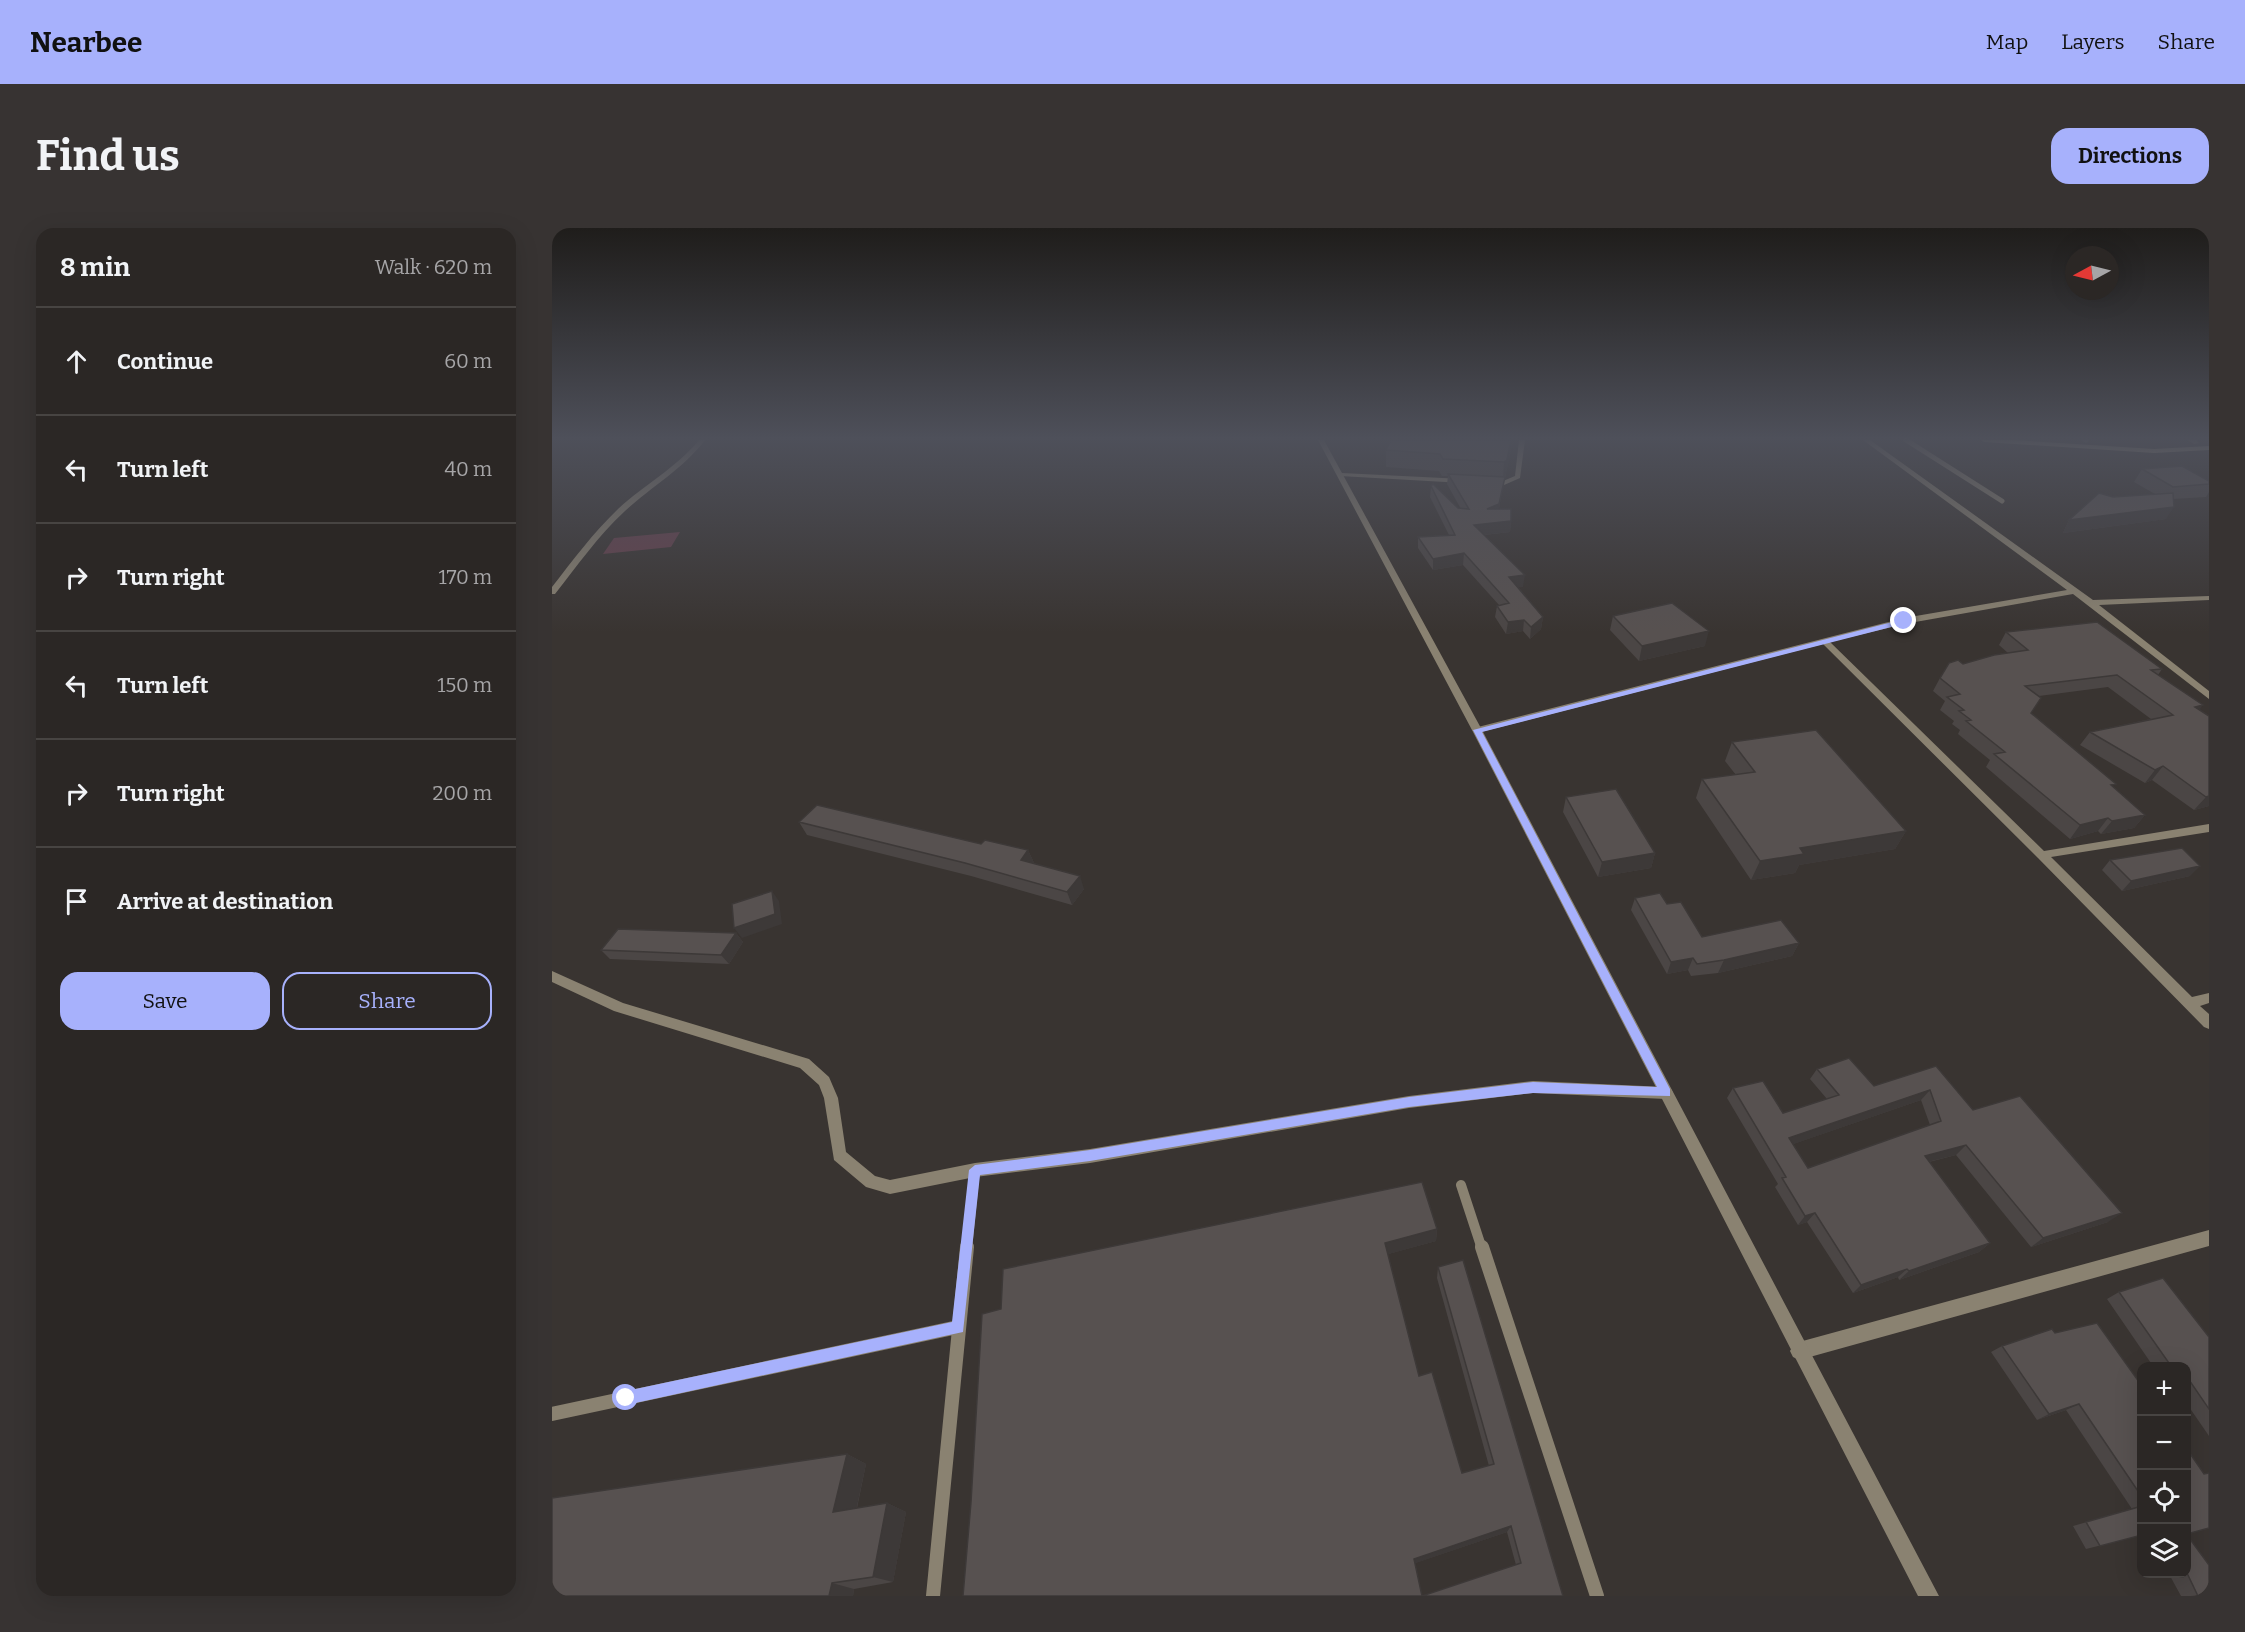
<!DOCTYPE html>
<meta charset="utf-8">
<style>
:root{--surface:#2b2725;--page:#373332;--text:#f1f3f6;--muted:#a6a5a7;--line:#474442;--accent:#a7b1fc}
body{margin:0;font-family:Bitter,serif;background:var(--page);color:var(--text)}
.controls{position:absolute;right:18px;bottom:18px;display:grid;overflow:hidden;border-radius:12px;box-shadow:0 6px 24px #0002}
.controls button{width:54px;height:54px;display:grid;place-items:center;padding:0;border:0;border-bottom:2px solid var(--line);background:var(--surface);color:var(--text);font:30px sans-serif}
.compass{position:absolute;left:1513px;top:18px;width:54px;height:54px;border-radius:50%;background:var(--surface);box-shadow:0 6px 24px #0002;rotate:263deg}
.stop{position:absolute;width:18px;height:18px;margin:-14px;border:4px solid #a7b1fc;border-radius:50%;background:#fff}
.stop.end{background:#a7b1fc;border-color:#fff;box-shadow:0 2px 6px #0008}
.list{margin:0;padding:0;list-style:none}
h2{display:flex;justify-content:space-between;align-items:center;height:78px;margin:0;padding:0 24px;font-size:26px}
h2 small{font-size:20px;font-weight:400;color:var(--muted)}
.list li{display:grid;grid-template-columns:39px 1fr auto;gap:18px;align-items:center;box-sizing:border-box;height:108px;padding:0 24px;border-top:2px solid var(--line)}
.list b{display:block;font-size:22px;white-space:nowrap}
.list em{font-size:20px;font-style:normal;color:var(--muted)}
.actions{display:flex;gap:12px;padding:18px 24px}
.actions a{flex:1;padding:14px 0;border:2px solid var(--accent);border-radius:18px;text-align:center;font-size:21px;color:var(--accent)}
.actions .main{background:var(--accent);color:#111}
.icon{flex:none;width:33px;height:33px;fill:none;stroke:currentColor;stroke-width:2;stroke-linecap:round;stroke-linejoin:round}
.map{position:relative;flex:none;width:1657px;height:1368px;overflow:hidden;border-radius:18px}
header{display:flex;align-items:center;gap:36px;box-sizing:border-box;height:84px;padding:0 30px;background:var(--accent);color:#111}
header strong{font-size:28px}
nav{display:flex;gap:33px;margin-inline-start:auto;font-size:21px}
.intro{display:flex;align-items:center;justify-content:space-between;box-sizing:border-box;height:144px;padding:0 36px}
h1{margin:0;font-size:42px}
.button{padding:15px 27px;border-radius:18px;background:var(--accent);color:#111;font-size:21px;font-weight:700}
main{display:flex;gap:36px;padding:0 36px}
aside{flex:1;background:var(--surface);border-radius:18px;box-shadow:0 6px 24px #0002}
.map>svg:first-child{display:block}
.green{fill:#65404b}
.lines{fill:none;stroke-linecap:round;stroke-linejoin:round}
.service-far2{stroke:#8a8271;stroke-width:5}
.service-far1{stroke:#8a8271;stroke-width:10}
.service{stroke:#8a8271;stroke-width:14}
.minor{fill:#8a8271;fill-rule:evenodd}
.tertiary{fill:#8a8271;fill-rule:evenodd}
.secondary{fill:#baad92;fill-rule:evenodd}
.wall{fill:#4b4645;fill-rule:evenodd}
.shaded-wall{fill:#3d3938}
.building{fill:#575150;stroke:#3d3938;stroke-width:1.5;fill-rule:evenodd}
.route{fill:#a7b1fc}
</style>
<header>
<strong>Nearbee</strong>
<nav><a>Map</a><a>Layers</a><a>Share</a></nav>
</header>
<div class="intro"><h1>Find us</h1><a class="button">Directions</a></div>
<main>
<aside>
<h2>8 min<small>Walk · 620 m</small></h2>
<ul class="list">
<li><svg class="icon" aria-label="ahead" viewBox="0 0 24 24"><path d="M12 20V5M6 11l6-6 6 6"/></svg><div><b>Continue</b></div><em>60 m</em></li>
<li><svg class="icon" aria-label="left" viewBox="0 0 24 24"><path d="M17 20v-9H6M10 6l-5 5 5 5"/></svg><div><b>Turn left</b></div><em>40 m</em></li>
<li><svg class="icon" aria-label="right" viewBox="0 0 24 24"><path d="M7 20v-9h11M14 6l5 5-5 5"/></svg><div><b>Turn right</b></div><em>170 m</em></li>
<li><svg class="icon" aria-label="left" viewBox="0 0 24 24"><path d="M17 20v-9H6M10 6l-5 5 5 5"/></svg><div><b>Turn left</b></div><em>150 m</em></li>
<li><svg class="icon" aria-label="right" viewBox="0 0 24 24"><path d="M7 20v-9h11M14 6l5 5-5 5"/></svg><div><b>Turn right</b></div><em>200 m</em></li>
<li><svg class="icon" aria-label="arrive" viewBox="0 0 24 24"><path d="M6 21V4h12l-3 4 3 4H6"/></svg><div><b>Arrive at destination</b></div></li>
</ul>
<div class="actions"><a class="main">Save</a><a>Share</a></div>
</aside>
<div class="map">
<svg width="1657" height="1368" viewBox="0 0 1657 1368">
<rect width="100%" height="100%" fill="#393431"/>
<path class="green" d="M128 304 119 319 51 326 62 310Z"/>
<g class="lines">
<path class="service-far2" d="M1354 212 1450 273"/>
<path class="service-far1" d="M909 957 930 1021
M415 1021 423 942"/>
<path class="service" d="M930 1019 1045 1368
M0 1186 406 1099
M381 1368 415 1019"/>
<path class="minor" d="M147 212H153C131 241 99 259 73 283 46 308 25 338 3 366H0V359C21 332 41 305 66 281 92 257 124 240 147 212Z
M967 212H973L968 250 952 257 935 255V253H951L963 248Z
M1311 212H1318L1541 372 1657 368V372L1547 377 1657 463V471L1521 366 1352 396 1278 414 1492 623 1657 596V604L1499 629 1640 769 1657 765V775L1648 778 1657 786V801L1652 799 1486 630 1271 416 925 505 920 502 922 500 1352 390 1515 362Z
M1529 212H1537V213L1534 215Z
M1636 212H1644L1647 215 1642 216Z
M790 245 911 251 914 253 911 255 788 248V246Z
M0 743 71 775 257 831 277 849 286 870 294 924 323 948 338 952 423 935 538 921 857 868 981 853 1114 859 1119 861 1121 865 1119 869 1114 871 981 865 857 880 538 935 423 949 338 966 314 959 282 932 272 870 267 857 248 840 62 783 0 754Z
M1657 1002V1018L1247 1132 1241 1129 1238 1123 1241 1117 1247 1114Z"/>
<path class="tertiary" d="M766 212H772L930 502 1387 1368H1366L920 502Z"/>
<path class="secondary" d="M1429 212H1462L1602 221 1657 218V222L1602 225 1432 214Z"/>
</g>
<path class="wall" d="M839 212H961L953 250H952L947 281 959 293 958 304 932 307 971 359H966L991 389 989 401 978 411 971 403 954 406 943 389 945 378 947 377 911 337 881 342 866 320V309L897 307 878 269 879 258 906 280 909 281 895 256 896 248H890L887 243 834 239V222Z
M1590 241 1657 253V264L1654 269 1621 271 1614 291 1511 305 1517 292 1561 269 1603 266 1582 254Z
M1061 388 1153 418 1087 433 1058 402Z
M1454 404 1610 441 1606 447 1647 482 1657 488V578L1642 582 1600 552 1593 555 1528 517 1538 504 1599 491 1556 459 1487 468 1479 486 1593 587 1582 600 1549 606 1546 603 1518 611 1434 539 1438 532 1406 506 1408 502 1400 496 1402 493 1388 482 1393 473 1381 463 1388 450 1411 436 1456 425 1447 417Z
M1180 514 1354 603 1343 621 1247 637 1243 645 1199 652 1144 570 1150 551 1184 547 1173 533Z
M1014 569 1103 625 1099 640 1046 649 1011 584Z
M247 594 476 622 482 635 532 661 520 677 419 648 255 607Z
M1558 632 1638 648 1570 663 1550 642Z
M1083 670 1115 676 1150 709 1247 715 1240 728 1166 745 1139 748 1136 742 1115 746 1079 682Z
M184 705 191 714 177 736 58 731 49 722Z
M1384 838 1421 882 1556 994 1479 1019 1404 927 1377 934 1438 1015 1427 1024 1347 1052 1346 1049 1301 1065 1255 994 1246 997 1223 959 1226 956 1175 870 1181 860 1231 885 1275 871 1258 851 1265 841 1322 858ZM1369 872 1378 897 1256 940 1241 916Z
M885 1001 884 1013 836 1026 867 1148 910 1245 937 1238 885 1050 886 1039 1011 1368H870L419 1274 430 1086ZM955 1304 964 1337 870 1368 863 1335Z
M1567 1064 1657 1109V1208L1635 1176V1138H1601L1555 1071Z
M1503 1105 1590 1158V1307L1534 1321 1521 1298 1580 1281 1514 1182 1485 1192 1439 1124 1450 1118Z
M295 1226 314 1236 305 1280 335 1275 354 1284 341 1354 302 1361 301 1368H0Z
M1617 1346H1635L1657 1368H1629Z"/>
<path class="shaded-wall" d="M959 212H961L953 250H952L946 287 935 281 951 251 952 234Z
M1622 279 1614 291 1511 305 1517 292Z
M959 293 958 304 921 308 922 297Z
M912 325 911 337 881 342V331Z
M973 347 971 359 956 361 957 349Z
M991 389 989 401 978 411 979 399Z
M972 392 971 403 954 406 956 394Z
M1157 403 1153 418 1087 433 1090 418Z
M1651 477 1641 490 1643 479Z
M1611 538 1600 552 1593 555 1603 542Z
M1657 568V578L1642 582 1654 569Z
M1593 587 1582 600 1549 606 1560 593Z
M1556 590 1546 603 1518 611 1528 597Z
M1354 603 1343 621 1247 637 1243 645 1199 652 1208 633 1248 620Z
M476 622 482 635 469 632Z
M1103 625 1099 640 1046 649 1050 634Z
M1648 638 1638 648 1570 663 1579 653Z
M528 648 532 661 520 677 515 664Z
M220 663 227 673 230 696 190 710 182 700Z
M184 705 191 714 177 736 169 727Z
M1247 715 1240 728 1166 745 1172 732Z
M1141 730 1136 742 1115 746 1119 734Z
M1378 862 1369 872 1230 920 1237 910Z
M1414 917 1404 927 1363 937 1373 928Z
M1263 985 1255 994 1246 997 1253 988Z
M1570 985 1556 994 1479 1019 1491 1010Z
M885 1001 884 1013 833 1027V1015Z
M1438 1015 1427 1024 1347 1052 1357 1043Z
M1355 1041 1346 1049 1301 1065 1309 1057Z
M1527 1176 1514 1182 1485 1192 1497 1186Z
M295 1226 314 1236 302 1292 281 1284Z
M335 1275 354 1284 341 1354 321 1349Z
M959 1298 955 1304 861 1336 862 1331Z
M280 1355 302 1361 301 1368H277Z"/>
<path class="building" d="M839 212H959L955 232 952 234 891 231 888 226 834 222Z
M1630 238 1657 253V256L1621 259 1590 241Z
M896 246 953 249 947 276 935 281H959V293L922 297 973 347 957 349 991 389 979 399 972 392 956 394 945 378 957 375 912 325 881 331 866 309 903 307 879 258 881 256 906 280 917 281Z
M1547 265 1561 269 1621 265 1622 279 1517 292Z
M1120 375 1157 403 1090 418 1061 388Z
M1545 394 1610 441 1599 442 1651 477 1643 479 1657 488V568L1654 569 1611 538 1603 542 1538 504 1621 487 1565 447 1473 458 1489 470 1479 485 1564 556 1559 557 1593 587 1560 593 1556 590 1528 597 1442 526 1453 524 1414 493 1419 492 1407 483 1412 482 1395 469 1408 466 1388 450 1397 435 1406 432 1411 436 1442 427 1476 422 1454 404Z
M1264 502 1354 603 1248 620 1252 626 1208 633 1150 551 1203 544 1180 514Z
M1064 561 1103 625 1050 634 1014 569Z
M265 577 429 616 433 612 476 622 469 632 528 648 515 664 413 635 247 594Z
M1630 620 1648 638 1579 653 1558 632Z
M220 663 223 686 182 700 180 676Z
M1108 665 1115 676 1129 674 1150 709 1229 692 1247 715 1172 732 1145 736 1141 730 1119 734 1083 670Z
M66 701 184 705 169 727 49 722Z
M1297 830 1322 858 1384 838 1421 882 1468 868 1570 985 1491 1010 1414 917 1373 928 1438 1015 1357 1043 1355 1041 1309 1057 1263 985 1253 988 1230 950 1234 949 1181 860 1211 853 1231 885 1287 867 1265 841ZM1378 862 1389 893 1256 940 1237 910Z
M870 954 885 1001 833 1015 867 1148 880 1144 910 1245 942 1236 886 1039 911 1032 1011 1368H411L419 1274 430 1086 449 1081 451 1041ZM959 1298 969 1335 870 1368 862 1331Z
M1611 1050 1657 1109V1181L1635 1149V1138H1619L1567 1064Z
M1545 1095 1590 1158V1269L1527 1176 1497 1186 1450 1118 1500 1101 1503 1105Z
M1635 1221 1652 1246 1657 1245V1300L1635 1306Z
M295 1226 281 1284 335 1275 321 1349 280 1355 277 1368H0V1270Z
M1590 1278V1307L1548 1318 1534 1294Z
M1635 1307 1657 1337V1368H1646L1635 1345Z"/>
<linearGradient id="sky" x2="0" y2="1"><stop stop-color="#1f1d1b"/><stop offset="0.52" stop-color="#4e505a"/><stop offset="1" stop-color="#4e505a" stop-opacity="0"/></linearGradient>
<rect width="1657" height="404" fill="url(#sky)"/>
<path class="route" d="M1352 391 1355 395 930 504 1118 861V868L981 865 857 879 538 933 428 947 411 1104 74 1177 69 1175 67 1170 69 1165 74 1163 400 1094 417 942 423 937 538 922 857 869 981 854 1105 859 921 502Z"/>
</svg>
<div class="controls">
<button>+</button>
<button>−</button>
<button><svg class="icon" aria-label="locate" viewBox="0 0 24 24"><circle cx="12" cy="12" r="6"/><path d="M12 2v4M12 18v4M2 12h4M18 12h4"/></svg></button>
<button><svg class="icon" aria-label="layers" viewBox="0 0 24 24"><path d="M12 4l9 5-9 5-9-5zM3 14l9 5 9-5"/></svg></button>
</div>
<svg class="compass" viewBox="-18 -18 36 36"><path d="M0-13l5 13h-10z" fill="#e53935"/><path d="M0 13l5-13h-10z" fill="#a6a5a7"/></svg>
<div class="stop" style="left:74px;top:1170px"></div>
<div class="stop end" style="left:1352px;top:393px"></div>
</div>
</main>
